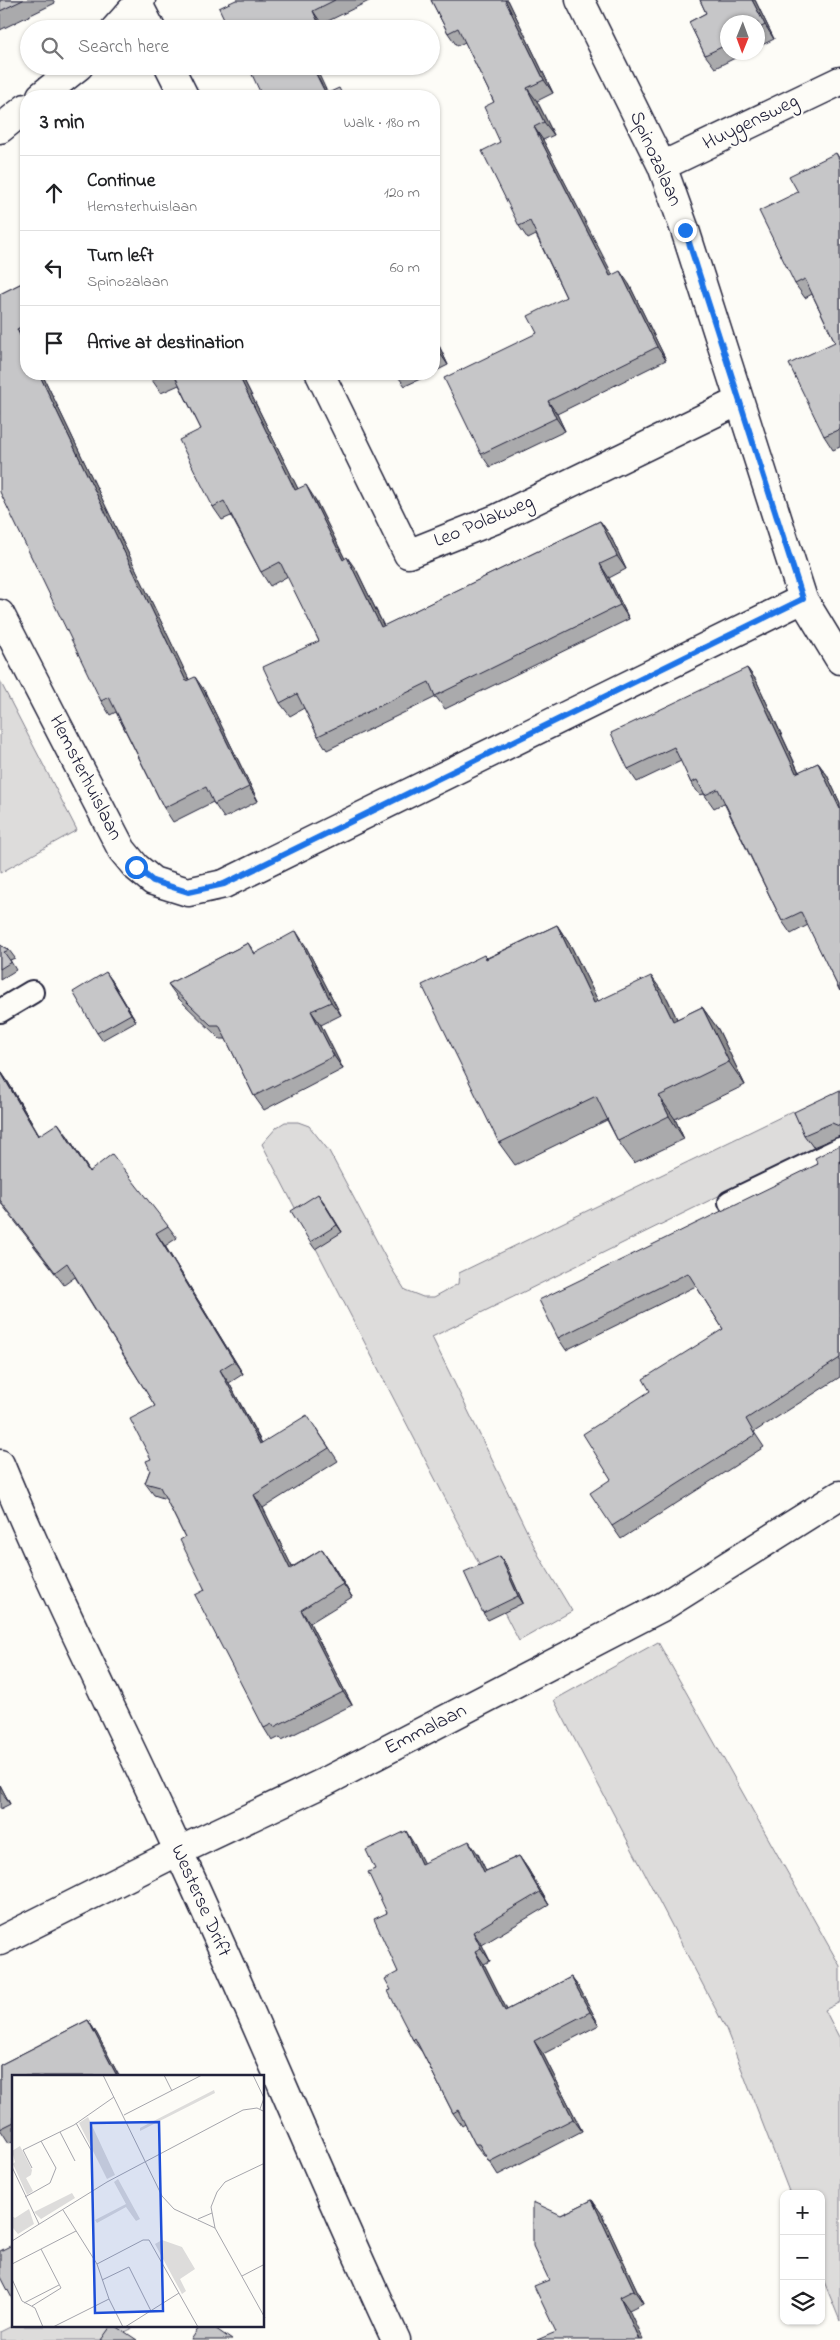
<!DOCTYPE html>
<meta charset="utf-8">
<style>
:root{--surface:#fff;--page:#f2f2f2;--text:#202124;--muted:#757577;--line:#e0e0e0}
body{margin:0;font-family:"Indie Flower",sans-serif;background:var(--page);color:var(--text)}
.controls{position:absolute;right:15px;bottom:15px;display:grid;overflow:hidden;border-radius:10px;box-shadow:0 1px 4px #0004}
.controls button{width:45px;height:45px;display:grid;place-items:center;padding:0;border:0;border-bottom:1px solid var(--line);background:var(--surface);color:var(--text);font:25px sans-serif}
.compass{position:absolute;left:720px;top:15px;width:45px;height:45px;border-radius:50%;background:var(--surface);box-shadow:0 1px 4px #0004;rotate:181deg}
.stop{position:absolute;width:15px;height:15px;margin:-11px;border:4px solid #1a73e8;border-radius:50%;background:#fff}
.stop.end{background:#1a73e8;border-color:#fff;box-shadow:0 1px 5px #0008}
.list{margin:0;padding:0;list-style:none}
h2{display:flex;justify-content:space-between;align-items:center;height:65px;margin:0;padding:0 20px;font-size:21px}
h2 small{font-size:16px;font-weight:400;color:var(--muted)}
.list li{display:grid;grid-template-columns:32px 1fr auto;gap:15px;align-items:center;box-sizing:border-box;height:75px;padding:0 20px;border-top:1px solid var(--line)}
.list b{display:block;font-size:19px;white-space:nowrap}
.list p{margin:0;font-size:16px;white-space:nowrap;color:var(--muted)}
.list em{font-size:16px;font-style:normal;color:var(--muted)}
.icon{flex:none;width:28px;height:28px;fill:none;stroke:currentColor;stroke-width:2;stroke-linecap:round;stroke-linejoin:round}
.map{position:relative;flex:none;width:840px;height:2340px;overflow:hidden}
.search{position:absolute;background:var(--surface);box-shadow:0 1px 4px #0004;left:20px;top:20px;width:420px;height:55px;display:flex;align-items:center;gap:12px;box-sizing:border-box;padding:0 18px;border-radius:28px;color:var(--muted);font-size:19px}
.panel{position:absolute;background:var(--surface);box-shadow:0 1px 4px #0004;left:20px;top:90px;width:420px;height:290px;border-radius:20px}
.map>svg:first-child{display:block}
.green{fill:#dddcdb;stroke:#807f8b}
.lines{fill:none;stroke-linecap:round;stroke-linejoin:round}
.service-casing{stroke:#22223b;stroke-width:26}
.minor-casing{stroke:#22223b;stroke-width:31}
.secondary-casing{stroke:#22223b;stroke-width:31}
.service{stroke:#fdfcf7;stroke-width:22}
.minor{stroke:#fdfcf7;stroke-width:28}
.secondary{stroke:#fdfcf7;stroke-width:28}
.wall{fill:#aaaaac;stroke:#22223b}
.shaded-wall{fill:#8b8b8c;stroke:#22223b}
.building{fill:#c6c6c8;stroke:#22223b}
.route{stroke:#1a73e8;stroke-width:6}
.labels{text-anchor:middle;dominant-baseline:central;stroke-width:4.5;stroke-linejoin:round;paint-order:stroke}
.street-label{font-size:20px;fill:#22223b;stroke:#fdfcf7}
.inset-road{fill:none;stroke:#a5a5ac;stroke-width:1}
.view{fill:#1d4ed8;fill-opacity:0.15;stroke:#1d4ed8;stroke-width:2.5}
.inset-edge{fill:none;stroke:#22223b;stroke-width:2.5}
</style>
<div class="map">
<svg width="840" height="2340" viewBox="0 0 840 2340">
<rect width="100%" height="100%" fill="#fdfcf7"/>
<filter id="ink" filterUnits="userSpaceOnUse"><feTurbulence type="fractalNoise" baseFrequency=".02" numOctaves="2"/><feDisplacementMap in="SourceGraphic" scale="10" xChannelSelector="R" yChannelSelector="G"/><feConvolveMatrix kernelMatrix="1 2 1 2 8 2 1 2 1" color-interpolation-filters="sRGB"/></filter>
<g filter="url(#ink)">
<path class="green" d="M0 681 77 830 0 873Z
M793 1111 814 1149 432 1337 539 1556 572 1611 519 1641 262 1144 277 1127 285 1122H298L309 1126 329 1151 390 1266 405 1290 423 1297H434L458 1284 459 1273Z
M658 1642 840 1966V2002L825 2010 840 2039V2321L821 2274V2194H790L726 2029 554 1700Z
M14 2325V2326H137L109 2340H0V2332Z"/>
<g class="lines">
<defs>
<path id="service" d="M0 1011 32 992
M730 1202 840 1149"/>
<path id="minor" d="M580 0 662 166 685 230 803 599 840 660
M138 4 151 29
M115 29 141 0
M169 66 184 96
M41 96 79 66
M0 129 26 108
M662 166 840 81
M320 374 408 554 496 519 739 401
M0 614 122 850 136 867 153 881 188 892 224 884 803 599
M0 1464C54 1595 119 1721 178 1850 253 2012 320 2178 396 2340"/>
<path id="secondary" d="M0 1941 179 1851 325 1782 662 1607 840 1495"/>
</defs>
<use href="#service" class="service-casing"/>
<use href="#minor" class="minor-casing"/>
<use href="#secondary" class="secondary-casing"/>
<use href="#service" class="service"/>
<use href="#minor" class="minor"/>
<use href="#secondary" class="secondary"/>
</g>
<path class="wall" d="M0 0H53L55 3 0 30Z
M236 0H371L322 24 324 29H229Z
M431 0H508L553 93 537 101 554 135 543 140 612 275 629 284 666 360 557 414 565 431 490 467 481 454 537 333 566 297 536 235 528 239 519 226 500 142 494 102 465 42 457 46 448 33Z
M700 0H755L774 39 758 47V22H728V52H747L715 68 705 55 689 22 706 13Z
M836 153 840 159V447L833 450 824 436 835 342 812 294 805 298 795 284 798 192Z
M26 281V374H42L189 680 204 690 258 801 224 818 213 802 173 822 164 808 116 712 110 715 101 701 0 294Z
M434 335 448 365 434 372Z
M149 374H241L298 489 315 499 345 559 357 571 384 626 600 521 610 535 626 569 609 578 629 619 445 709 436 697 327 750 318 736 304 708 290 716 280 703 319 641 288 576 270 586 261 572 231 516 222 520 213 507 201 429 179 385 161 393 152 380Z
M396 374H431L405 386Z
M747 668 756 680 799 772 818 763 827 775 840 803V991L808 925 791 934 782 921 724 803 714 808 704 794 700 795 691 783 681 761 637 782 628 769Z
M557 925 572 948 598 1001 667 998 677 1019 702 1007 718 1029 745 1085 675 1119 684 1139 634 1163 618 1141 607 1120 515 1165 499 1143 484 955 487 958Z
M248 943 255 953 305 945 341 1015 321 1025 343 1069 264 1110 254 1096 226 1039H220L178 998 168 984Z
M0 945 9 950 15 958 10 960 16 970 0 980Z
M111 979 136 1021 102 1040 97 1033Z
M0 1070 8 1082 39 1135H67L89 1171 168 1226 177 1238 165 1246 243 1374 229 1383 262 1443 316 1428 338 1461 263 1508 292 1567 322 1549 331 1562 352 1597 310 1623 352 1705 282 1740 280 1737 272 1741 264 1728 205 1590 185 1537 166 1499 154 1495 145 1483 150 1470 151 1459 155 1406 75 1277 64 1285 0 1202Z
M840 1090V1136L813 1147 804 1135Z
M840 1145V1377L754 1432 764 1447 621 1539 612 1526 611 1479 650 1391 723 1329 696 1286 566 1350 558 1338 818 1164Z
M323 1201 342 1232 315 1249 310 1242Z
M505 1563 523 1603 488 1620 483 1613Z
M0 1785 10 1804 0 1809Z
M414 1844 423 1863 478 1854 486 1871 519 1856 528 1869 549 1905 482 1945 490 1961 484 1964 507 2010 571 1977 580 1989 599 2025 543 2054 582 2131 498 2175 486 2156H484L475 2144 465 2124 462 2126 453 2113 422 2052 413 2040 391 1990 398 1972 387 1913 375 1869Z
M88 2020 97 2034 119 2076H14V2140L9 2143 0 2129V2065Z
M592 2200 601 2213 643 2303 629 2310 556 2332 561 2215Z"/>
<path class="shaded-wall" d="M505 0H508L553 93 544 80Z
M752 0H755L774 39 765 25Z
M313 11 322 24 324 29H322L319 24Z
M312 66H315L329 96H327Z
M527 88 537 101 554 135 544 122Z
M534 127 543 140 620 289 610 276Z
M620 271 629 284 666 360 657 347Z
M17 329 26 342V348Z
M434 335 448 365 439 352 434 341Z
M39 374H42L196 694 186 681Z
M238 374H241L305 503 295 490Z
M548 401 557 414 565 431 556 418Z
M306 485 315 499 352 573 343 560Z
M600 521 610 535 626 569 617 556Z
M347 557 357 571 391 641 381 627Z
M600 564 609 578 629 619 620 605Z
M747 668 756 680 805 786 796 773Z
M195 677 204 690 258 801 249 787Z
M818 763 827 775 840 803V809Z
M557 925 572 948 610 1025 594 1003Z
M296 931 305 945 341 1015 331 1002Z
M106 972 111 979 136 1021 131 1014Z
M651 976 667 998 689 1044 673 1021Z
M702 1007 718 1029 745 1085 729 1062Z
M311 1011 321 1025 343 1069 334 1056Z
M0 1070 8 1082 46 1148 38 1136Z
M659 1096 675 1119 684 1139 669 1116Z
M58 1123 67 1135 98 1185 89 1172Z
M318 1194 323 1201 342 1232 337 1225Z
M156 1233 165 1246 243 1374 234 1361Z
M220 1370 229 1383 269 1457 260 1444Z
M254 1495 263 1508 299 1581 290 1569Z
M322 1549 331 1562 352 1597 343 1584Z
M500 1556 505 1563 523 1603 518 1596Z
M301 1610 310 1623 352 1705 343 1692Z
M0 1785 10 1804 0 1791Z
M406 1831 414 1844 430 1876 421 1864Z
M469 1841 478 1854 493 1885 484 1872Z
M519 1856 528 1869 549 1905 540 1892Z
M473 1932 482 1945 490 1961 481 1948Z
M475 1951 484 1964 514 2024 505 2011Z
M571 1977 580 1989 599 2025 590 2012Z
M88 2020 97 2034 119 2076H117Z
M534 2041 543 2054 582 2131 573 2119Z
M592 2200 601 2213 643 2303 634 2290Z
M620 2297 629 2310 643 2340H639Z"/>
<path class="building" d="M0 0H23L0 11Z
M236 0H335L313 11 319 24 310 29H229L219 8Z
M431 0H505L544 80 527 88 544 122 534 127 610 276 620 271 657 347 548 401 556 418 481 454 444 378 537 333 528 316 566 297 530 221 519 226 482 151 500 142 484 107 494 102 458 28 448 33Z
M700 0H752L765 25 758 29V22H728V44L705 55 689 22 706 13Z
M248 66H312L326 94 339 88 343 96H262Z
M836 153 840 161V429L824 436 789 364 835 342 805 279 795 284 759 211 798 192 789 176Z
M26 281V324L17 329 26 348V374H39L186 681 195 677 249 787 214 804 206 787 164 808 109 697 101 701 0 492V294Z
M434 341 439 352 434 354Z
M149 374H164L152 380Z
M174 374H238L295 490 306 485 343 560 347 557 381 627 600 521 617 556 600 564 620 605 435 696 429 682 318 736 297 694 280 703 263 667 319 641 280 562 261 572 224 501 213 507 179 440 201 429Z
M747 668 796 773 818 763 840 809V991L801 912 782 921 718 789 705 795 697 780 691 783 674 747 628 769 611 733Z
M557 925 594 1003 651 976 673 1021 702 1007 729 1062 659 1096 669 1116 618 1141 596 1096 499 1143 422 985 484 955 486 959Z
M296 931 331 1002 311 1011 334 1056 254 1096 219 1025H211L168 984 248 943 254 954Z
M0 945 9 950 4 952 11 962 0 969Z
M106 972 131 1014 97 1033 73 992Z
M0 1071 38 1136 58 1123 89 1172 112 1154 168 1226 156 1233 234 1361 220 1370 260 1444 307 1415 329 1448 254 1495 290 1569 322 1549 343 1584 301 1610 343 1692 274 1727 272 1724 264 1728 195 1595 205 1590 180 1540 185 1537 160 1487 145 1483 150 1470 146 1461 151 1459 130 1419 155 1406 67 1263 55 1272 0 1200Z
M840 1090V1127L839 1126 832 1123 804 1135 794 1112Z
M840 1145V1358L746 1419 755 1435 612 1526 590 1493 611 1479 583 1434 650 1391 643 1379 723 1329 688 1273 558 1338 539 1300 818 1164 815 1158Z
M318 1194 337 1225 310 1242 291 1211Z
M500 1556 518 1596 483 1613 464 1572Z
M406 1831 421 1864 469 1841 484 1872 519 1856 540 1892 473 1932 481 1948 475 1951 505 2011 571 1977 590 2012 534 2041 573 2119 489 2162 479 2144H475L458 2110 453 2113 415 2038 413 2040 402 2019 388 1991 391 1990 385 1979 398 1972 374 1919 387 1913 368 1872 375 1869 366 1850Z
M88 2020 117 2076H14V2122L0 2129V2065Z
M592 2200 634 2290 620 2297 639 2340H537L556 2332 534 2286 549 2280 533 2246V2202L561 2215Z
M14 2244V2302L0 2275V2251Z
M111 2326H116L137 2340H101Z
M200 2326H212L232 2340H191Z"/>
</g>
<g class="lines" filter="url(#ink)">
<path class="route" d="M136 867 153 881 188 892 224 884 803 599 685 230"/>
</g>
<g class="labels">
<g class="street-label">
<text transform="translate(751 123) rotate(-26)">Huygensweg</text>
<text transform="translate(655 159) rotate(66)">Spinozalaan</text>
<text transform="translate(484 522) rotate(-23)">Leo Polakweg</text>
<text transform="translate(85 778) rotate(63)">Hemsterhuislaan</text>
<text transform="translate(426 1730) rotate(-27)">Emmalaan</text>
<text transform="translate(200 1901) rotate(66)">Westerse Drift</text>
</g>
</g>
<g transform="translate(12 2075)">
<rect width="252" height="252" fill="#fdfcf7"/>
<path d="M202 15 203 18 128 56V53ZM76 42 103 100 95 104 67 48ZM8 71 20 95 19 100 14 103 21 116 15 120 1 89 3 87 0 76ZM106 104 128 144 124 146 114 132 85 148 83 145 114 129 102 107ZM60 118 63 123 29 144 22 137ZM17 134 22 149 6 159 1 153 0 141 3 143ZM150 165 170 172 183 194 168 204 174 216 170 219 143 169Z" fill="#dddcdb"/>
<path class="inset-road" d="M91 0 150 121 162 134 203 153 253 243M152 0 160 16M241 0 252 23 248 34M112 40 190 0M64 48 79 75M48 57 63 86M0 92 27 149M20 93 11 75 62 50 102 22M13 122 38 108 44 93 29 66M51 135 85 189 97 224 111 252M186 144 200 138M203 153 199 132 205 117 213 107 253 88M0 166 95 107 231 35 245 33 253 37M0 189 64 156M85 189 131 165H137L186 252M230 201 253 189M0 204 10 226 23 233 31 252M90 205 117 192 139 236M12 228 47 210M20 231 49 213 29 174M41 252 97 224M113 252 167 218"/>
<path class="view" d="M147 47 151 236 83 238 79 48Z"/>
<rect width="252" height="252" class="inset-edge"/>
</g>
</svg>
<div class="controls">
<button>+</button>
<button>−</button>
<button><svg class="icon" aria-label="layers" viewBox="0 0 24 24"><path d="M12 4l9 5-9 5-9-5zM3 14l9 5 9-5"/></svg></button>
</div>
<svg class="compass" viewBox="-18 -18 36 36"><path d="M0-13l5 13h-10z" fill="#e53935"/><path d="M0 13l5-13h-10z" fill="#757577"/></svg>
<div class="stop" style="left:136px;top:867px"></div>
<div class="stop end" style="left:685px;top:230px"></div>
<div class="search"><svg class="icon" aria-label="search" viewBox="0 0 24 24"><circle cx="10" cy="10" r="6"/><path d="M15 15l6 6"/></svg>Search here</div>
<section class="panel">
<h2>3 min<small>Walk · 180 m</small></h2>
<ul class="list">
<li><svg class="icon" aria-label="ahead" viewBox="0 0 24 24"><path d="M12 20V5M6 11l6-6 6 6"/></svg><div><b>Continue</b><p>Hemsterhuislaan</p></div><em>120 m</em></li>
<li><svg class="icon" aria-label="left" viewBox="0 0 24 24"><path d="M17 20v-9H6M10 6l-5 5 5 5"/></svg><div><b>Turn left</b><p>Spinozalaan</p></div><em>60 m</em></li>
<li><svg class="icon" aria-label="arrive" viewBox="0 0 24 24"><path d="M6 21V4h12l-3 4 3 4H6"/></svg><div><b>Arrive at destination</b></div></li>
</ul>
</section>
</div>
